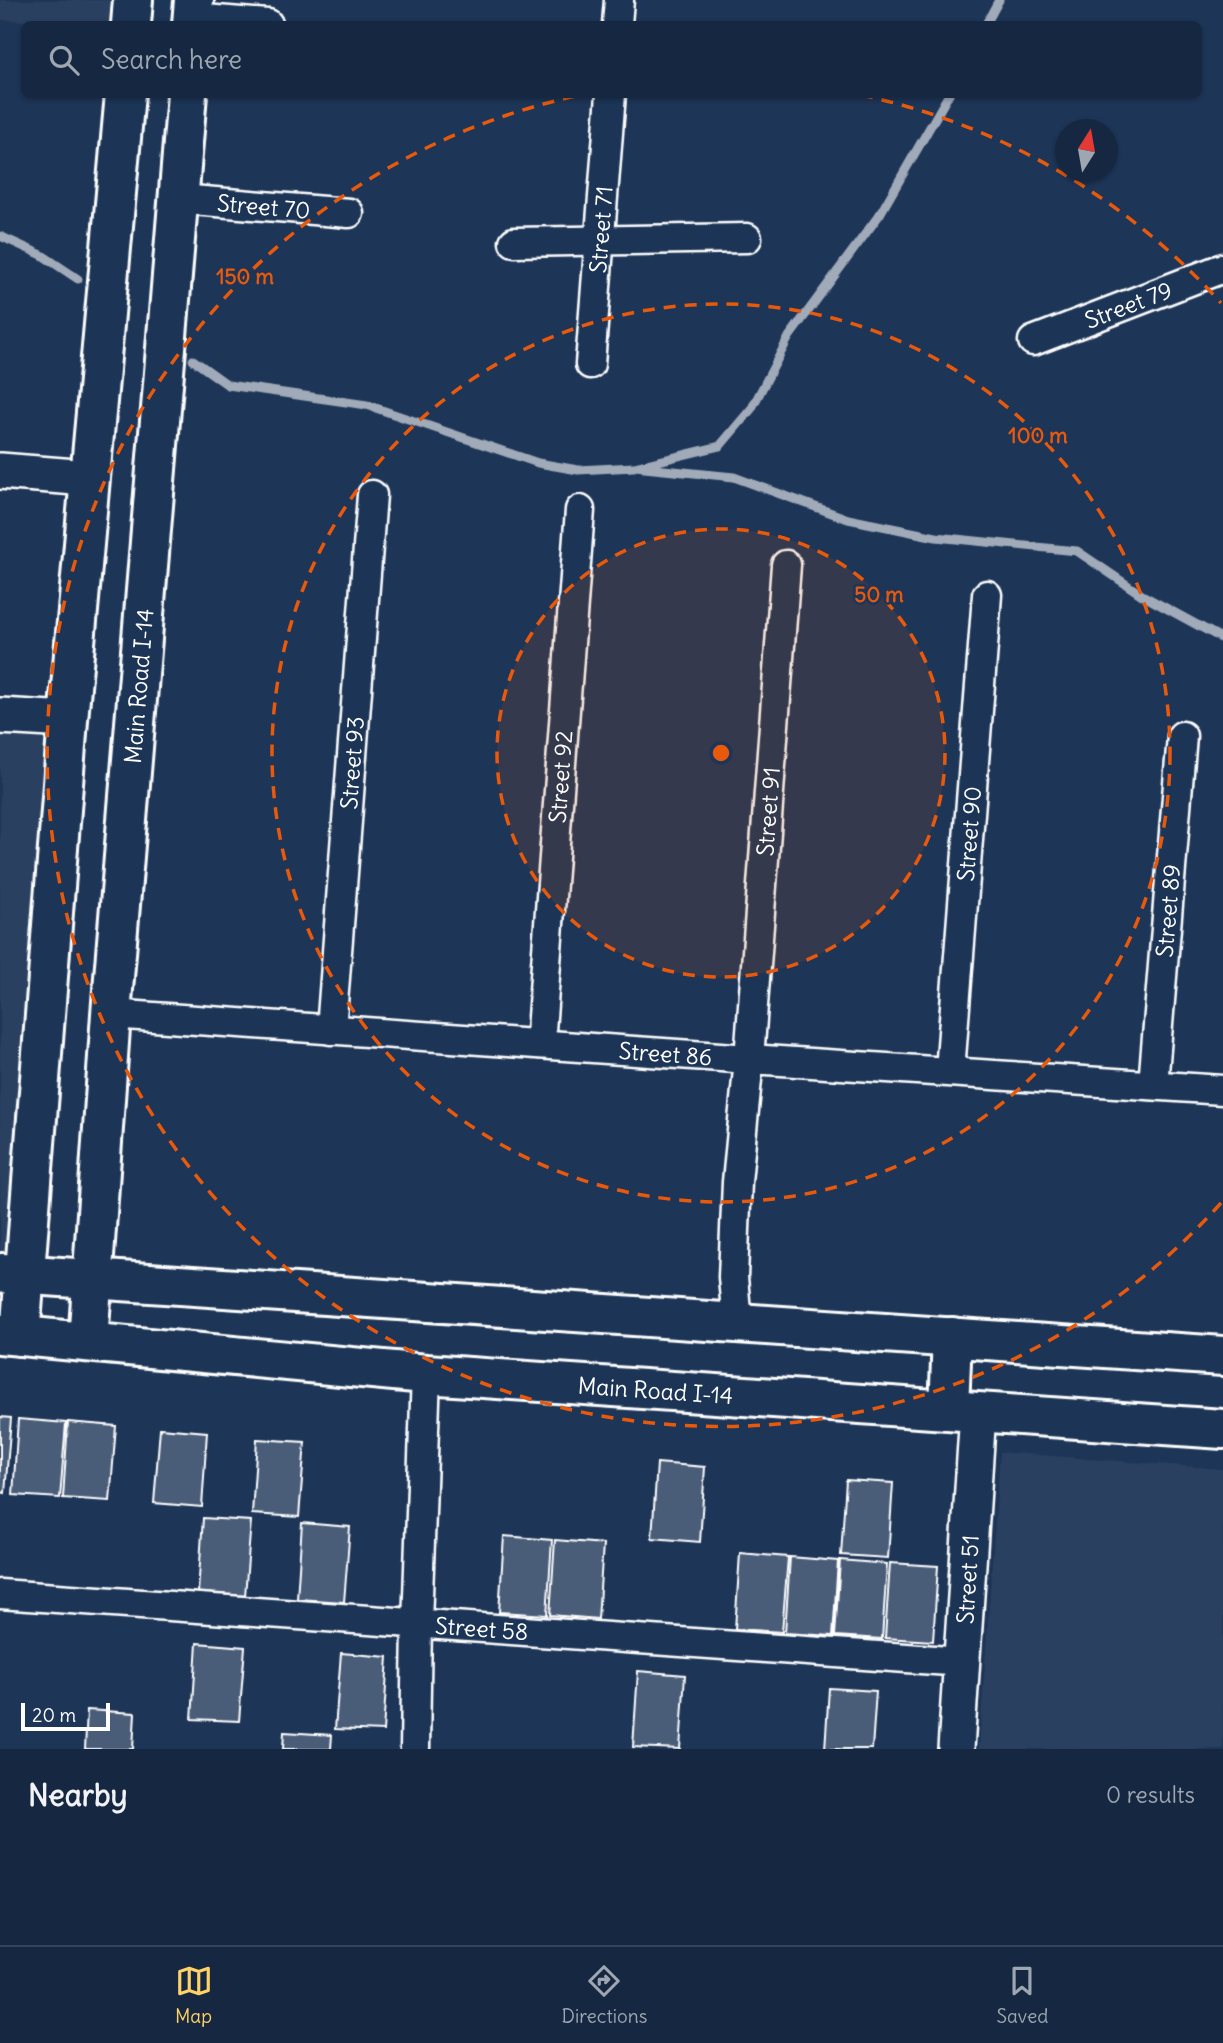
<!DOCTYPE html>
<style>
:root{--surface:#162841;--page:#23344c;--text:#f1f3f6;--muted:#9ea6b1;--line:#35445a;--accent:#ffd166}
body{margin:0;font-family:Delius,sans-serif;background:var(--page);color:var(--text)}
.compass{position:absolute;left:1055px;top:119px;width:63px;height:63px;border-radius:50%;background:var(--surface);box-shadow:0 2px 5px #0004;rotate:11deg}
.scale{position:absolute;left:21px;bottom:18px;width:89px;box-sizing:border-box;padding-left:7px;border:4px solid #fff;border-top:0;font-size:19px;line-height:24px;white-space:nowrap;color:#fff;-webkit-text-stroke:5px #1d3557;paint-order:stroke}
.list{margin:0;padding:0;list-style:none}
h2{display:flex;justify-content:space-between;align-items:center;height:91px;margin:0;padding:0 28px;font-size:30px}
h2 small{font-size:23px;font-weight:400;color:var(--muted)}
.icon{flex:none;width:38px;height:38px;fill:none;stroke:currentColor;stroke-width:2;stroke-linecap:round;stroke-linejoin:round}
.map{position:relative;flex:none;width:1223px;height:1749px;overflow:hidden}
.search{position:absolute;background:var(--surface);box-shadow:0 2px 5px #0004;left:21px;right:21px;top:21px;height:77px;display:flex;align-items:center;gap:18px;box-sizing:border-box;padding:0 24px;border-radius:10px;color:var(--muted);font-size:26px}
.sheet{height:196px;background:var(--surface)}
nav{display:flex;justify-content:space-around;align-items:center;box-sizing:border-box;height:98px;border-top:2px solid var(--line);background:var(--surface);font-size:19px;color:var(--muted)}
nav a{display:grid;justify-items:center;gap:4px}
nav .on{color:var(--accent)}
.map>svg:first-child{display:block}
.built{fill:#2a4161}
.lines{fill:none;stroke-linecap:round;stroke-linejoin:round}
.stream{stroke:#a0aab8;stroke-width:9}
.building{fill:#4a5d79;stroke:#fff;stroke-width:2}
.minor-casing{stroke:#fff;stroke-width:33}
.tertiary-casing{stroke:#fff;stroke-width:40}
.secondary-casing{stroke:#fff;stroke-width:44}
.minor{stroke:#1d3557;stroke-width:28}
.tertiary{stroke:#1d3557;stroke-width:35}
.secondary{stroke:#1d3557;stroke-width:38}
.ring{fill:none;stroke:#e8590c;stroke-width:3.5;stroke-dasharray:12 9}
.labels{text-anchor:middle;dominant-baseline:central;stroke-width:5;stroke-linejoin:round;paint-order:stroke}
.street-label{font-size:23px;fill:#fff;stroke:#1d3557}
.centre{fill:#e8590c;stroke:#1d3557;stroke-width:3.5}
.ring-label{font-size:21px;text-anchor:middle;font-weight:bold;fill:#e8590c;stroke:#1d3557;stroke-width:5;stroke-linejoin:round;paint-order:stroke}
</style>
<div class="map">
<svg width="1223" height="1749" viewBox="0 0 1223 1749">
<rect width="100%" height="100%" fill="#1d3557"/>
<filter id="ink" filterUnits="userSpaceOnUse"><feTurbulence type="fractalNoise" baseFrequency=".0143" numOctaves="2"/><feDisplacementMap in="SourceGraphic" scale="14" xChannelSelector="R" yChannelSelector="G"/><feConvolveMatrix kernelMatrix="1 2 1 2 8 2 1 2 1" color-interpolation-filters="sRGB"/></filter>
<g filter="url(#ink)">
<path class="built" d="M0 0H114L113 24 0 20Z
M0 736 54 739 12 1260H0Z
M1000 1452 1223 1469V1749H979Z"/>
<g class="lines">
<path class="stream" d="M986 24 999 0
M0 236 42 255 78 279
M193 360 228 385 367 405 538 463 578 470 634 467 720 446 752 408 789 337 880 214 949 94
M644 468 734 477 848 519 936 537 1077 551 1142 595 1223 639"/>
</g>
<path class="building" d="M0 1417 11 1418 5 1493 0 1492Z
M18 1419 66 1423 60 1498 13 1495Z
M68 1422 116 1426 110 1501 63 1498Z
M160 1428 207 1432 202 1507 154 1503Z
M257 1439 305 1442 299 1517 252 1514Z
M657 1463 705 1467 700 1542 652 1538Z
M846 1480 893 1483 888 1558 841 1555Z
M203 1518 251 1521 245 1596 198 1593Z
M302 1523 350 1527 344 1602 297 1599Z
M504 1536 552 1540 547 1615 499 1612Z
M555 1540 603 1544 598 1619 550 1615Z
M740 1553 788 1557 782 1632 735 1629Z
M790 1557 838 1561 833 1636 785 1633Z
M840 1560 887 1564 882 1639 835 1636Z
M890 1563 938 1566 933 1641 885 1638Z
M197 1643 245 1647 239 1721 192 1719Z
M341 1653 388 1657 383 1731 335 1729Z
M638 1671 685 1675 680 1749 633 1747Z
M829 1688 876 1691 872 1749H825Z
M87 1710 135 1713 133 1749H85Z
M284 1732 332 1735 331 1749H283Z"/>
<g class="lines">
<defs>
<g id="minor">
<path d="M192 18 268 24"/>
<path d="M617 24 619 0"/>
<path id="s1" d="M180 199 349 213"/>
<path d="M514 242 747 238"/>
<path id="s2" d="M1033 341 1223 268"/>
<path id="s3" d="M590 364 611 94"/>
<path id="s4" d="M111 1014 749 1059 1223 1090"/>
<path id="s5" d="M331 1030 372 495"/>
<path id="s6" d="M540 1044 580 510"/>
<path id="s7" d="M950 1071 987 595"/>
<path id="s8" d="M1153 1085 1182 736"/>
<path id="s9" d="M737 1323 733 1277 737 1182 749 1059 786 565"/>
<path id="s10" d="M0 1594 963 1662"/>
<path d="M415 1749 417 1624 426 1374"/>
</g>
<g id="tertiary">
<path d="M0 471 88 478"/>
<path d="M0 716 68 720"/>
<path id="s11" d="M956 1749 978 1412"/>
</g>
<g id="secondary">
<path d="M131 24 133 0"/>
<path d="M192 24 194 0"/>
<path d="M2 1273 1223 1356"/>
<path id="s12" d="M0 1334 426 1374 1223 1429"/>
<path d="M20 1336 68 720 125 94"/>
<path id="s13" d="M88 1342 111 1014 187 94"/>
<path d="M949 1409 952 1337"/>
</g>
</defs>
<use href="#minor" class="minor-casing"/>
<use href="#tertiary" class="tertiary-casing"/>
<use href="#secondary" class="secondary-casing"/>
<use href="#minor" class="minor"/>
<use href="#tertiary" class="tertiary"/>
<use href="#secondary" class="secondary"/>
</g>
</g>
<circle cx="721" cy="753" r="224" fill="#e8590c" fill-opacity=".12"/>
<g class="ring">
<circle cx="721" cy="753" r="224"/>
<circle cx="721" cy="753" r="449"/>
<path d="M1221 1203A673 673 0 1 1 581 95M861 95A673 673 0 0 1 1221 303"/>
</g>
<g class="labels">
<g class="street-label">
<text stroke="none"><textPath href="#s1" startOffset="84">Street 70</textPath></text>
<text stroke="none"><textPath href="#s3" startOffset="135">Street 71</textPath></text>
<text stroke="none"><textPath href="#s2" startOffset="102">Street 79</textPath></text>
<text stroke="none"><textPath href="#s13" startOffset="658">Main Road I-14</textPath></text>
<text stroke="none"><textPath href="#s5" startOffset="268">Street 93</textPath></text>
<text stroke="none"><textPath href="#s6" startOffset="268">Street 92</textPath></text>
<text stroke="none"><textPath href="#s9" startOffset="513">Street 91</textPath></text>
<text stroke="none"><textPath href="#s7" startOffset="238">Street 90</textPath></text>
<text stroke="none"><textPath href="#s8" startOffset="175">Street 89</textPath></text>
<text stroke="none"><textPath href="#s4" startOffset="556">Street 86</textPath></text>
<text stroke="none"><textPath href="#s12" startOffset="658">Main Road I-14</textPath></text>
<text stroke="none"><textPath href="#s11" startOffset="170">Street 51</textPath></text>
<text stroke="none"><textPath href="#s10" startOffset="483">Street 58</textPath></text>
</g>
</g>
<circle cx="721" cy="753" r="10" class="centre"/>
<g class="ring-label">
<text x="245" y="284">150 m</text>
<text x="1038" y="443">100 m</text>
<text x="879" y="602">50 m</text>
</g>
</svg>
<svg class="compass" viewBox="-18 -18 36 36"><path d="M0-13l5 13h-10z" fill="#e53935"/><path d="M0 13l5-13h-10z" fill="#9ea6b1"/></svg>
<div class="scale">20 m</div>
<div class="search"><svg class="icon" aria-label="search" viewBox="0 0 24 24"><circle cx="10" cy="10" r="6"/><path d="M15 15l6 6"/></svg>Search here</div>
</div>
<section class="sheet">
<h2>Nearby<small>0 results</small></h2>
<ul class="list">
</ul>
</section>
<nav>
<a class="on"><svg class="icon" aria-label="map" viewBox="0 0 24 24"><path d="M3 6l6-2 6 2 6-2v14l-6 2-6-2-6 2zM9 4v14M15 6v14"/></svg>Map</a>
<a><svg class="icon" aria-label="directions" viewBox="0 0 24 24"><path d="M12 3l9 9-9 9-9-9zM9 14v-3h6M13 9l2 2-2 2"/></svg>Directions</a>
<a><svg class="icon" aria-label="saved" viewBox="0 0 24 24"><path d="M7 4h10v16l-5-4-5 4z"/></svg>Saved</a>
</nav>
